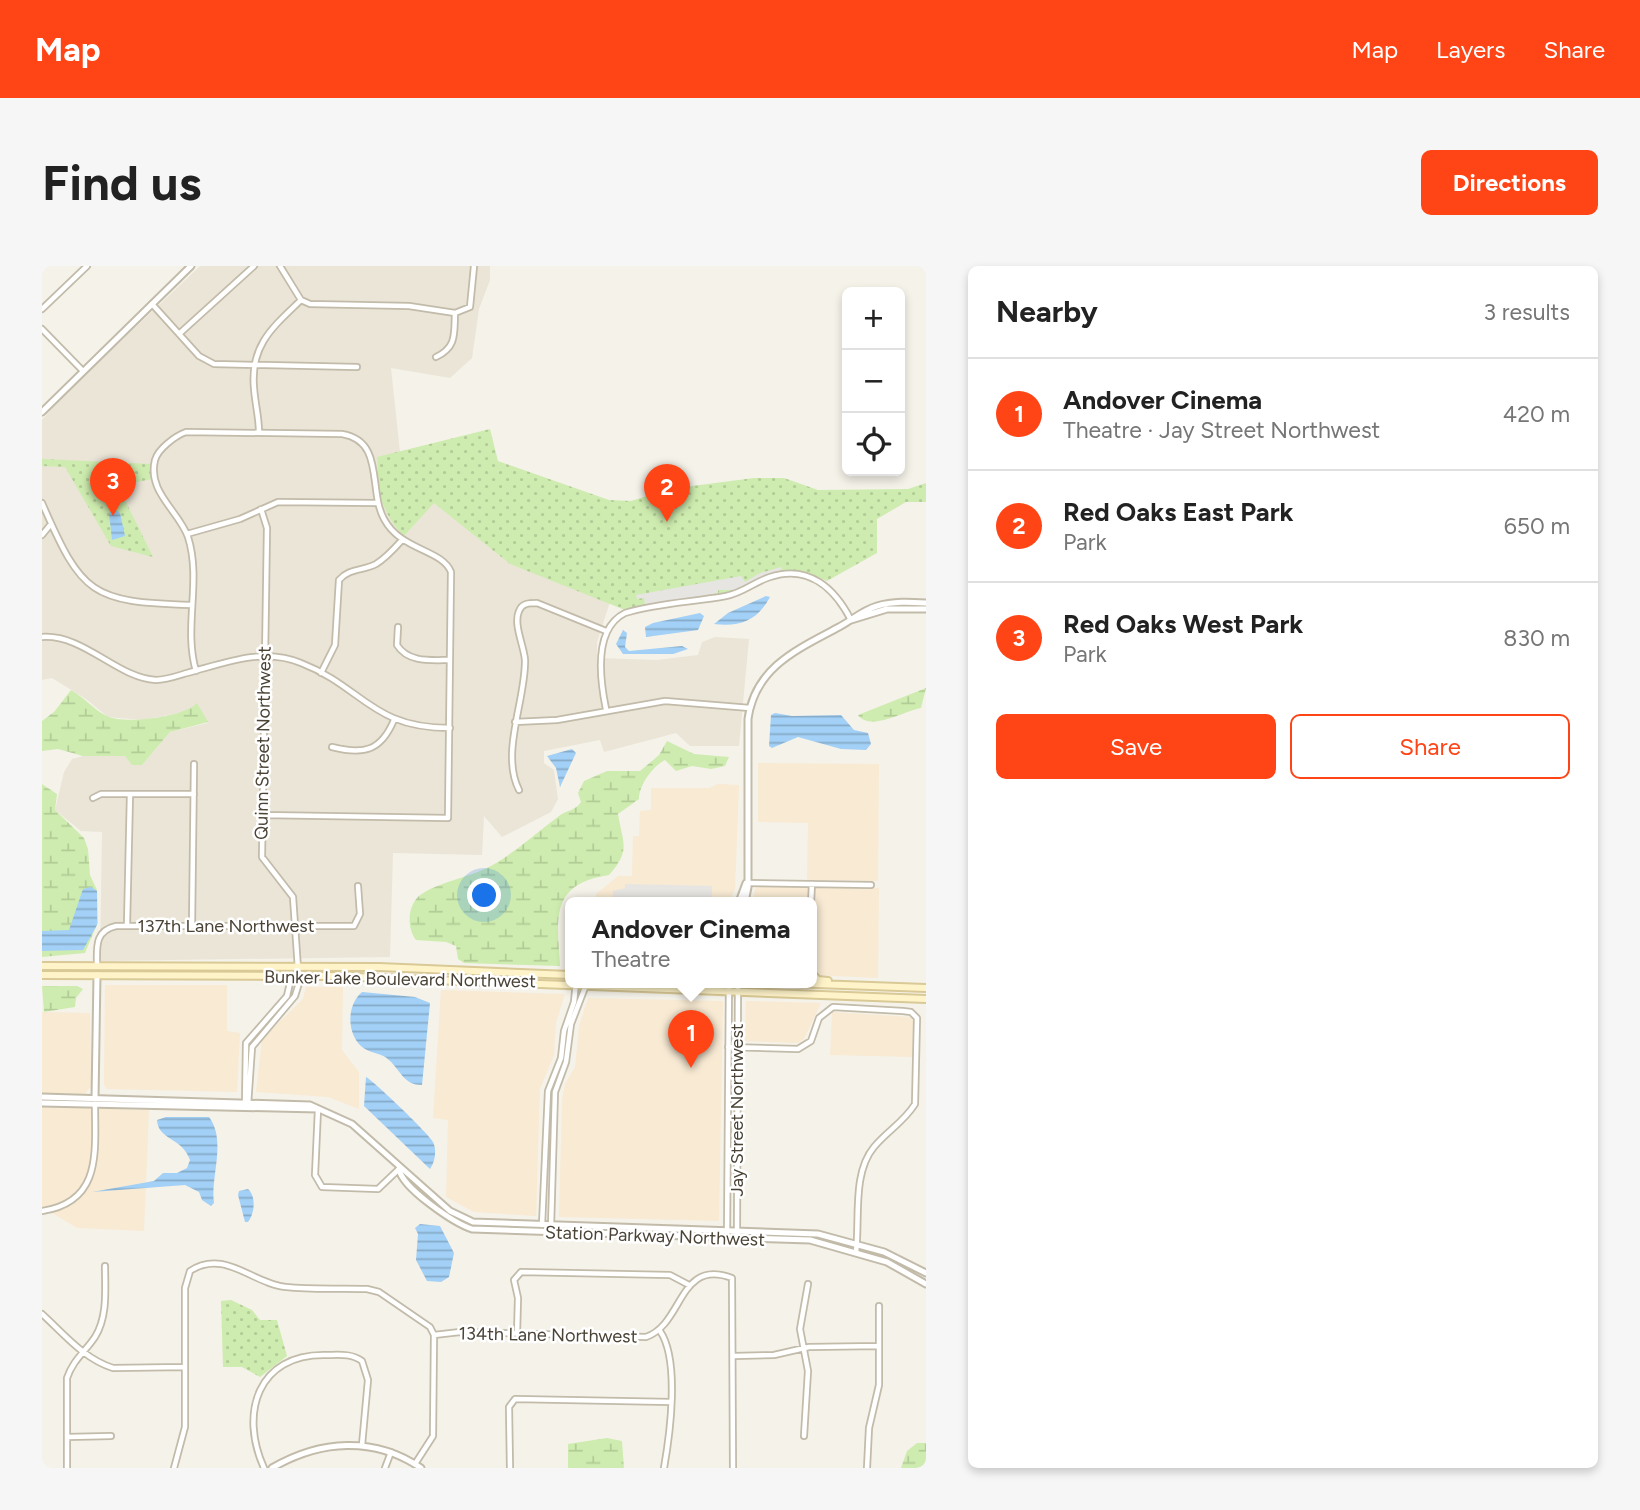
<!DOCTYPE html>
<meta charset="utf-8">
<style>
:root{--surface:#fff;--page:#f6f6f6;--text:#222;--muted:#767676;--line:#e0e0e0;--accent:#ff4416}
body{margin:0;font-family:Figtree,sans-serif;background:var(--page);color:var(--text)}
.controls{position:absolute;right:21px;top:21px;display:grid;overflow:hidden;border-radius:10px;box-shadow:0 4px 10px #0003}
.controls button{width:63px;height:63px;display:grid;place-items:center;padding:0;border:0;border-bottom:2px solid var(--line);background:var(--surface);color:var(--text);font:35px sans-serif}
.you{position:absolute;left:443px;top:630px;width:24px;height:24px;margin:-18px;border:5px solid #fff;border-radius:50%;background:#1a73e8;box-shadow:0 0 0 10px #1a73e833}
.badge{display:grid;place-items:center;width:46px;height:46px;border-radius:50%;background:var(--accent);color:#fff;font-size:23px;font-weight:700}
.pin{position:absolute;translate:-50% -58px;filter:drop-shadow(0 2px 4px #0008)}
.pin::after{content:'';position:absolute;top:37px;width:24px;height:21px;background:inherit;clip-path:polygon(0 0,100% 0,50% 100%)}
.popup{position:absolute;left:523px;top:631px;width:252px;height:91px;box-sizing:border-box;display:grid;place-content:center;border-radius:10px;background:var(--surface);filter:drop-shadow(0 2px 5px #0005);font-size:23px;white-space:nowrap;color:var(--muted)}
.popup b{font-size:26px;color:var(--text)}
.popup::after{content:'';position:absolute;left:50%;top:100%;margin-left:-14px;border:14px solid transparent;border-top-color:var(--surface)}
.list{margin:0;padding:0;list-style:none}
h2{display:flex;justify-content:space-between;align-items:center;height:91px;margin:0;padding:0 28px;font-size:30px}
h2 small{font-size:23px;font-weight:400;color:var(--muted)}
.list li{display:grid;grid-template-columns:46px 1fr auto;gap:21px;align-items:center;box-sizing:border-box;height:112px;padding:0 28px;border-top:2px solid var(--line)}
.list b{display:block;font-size:26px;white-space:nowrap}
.list p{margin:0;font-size:23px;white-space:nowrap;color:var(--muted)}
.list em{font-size:23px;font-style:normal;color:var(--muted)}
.actions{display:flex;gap:14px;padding:21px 28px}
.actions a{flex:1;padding:16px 0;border:2px solid var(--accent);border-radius:10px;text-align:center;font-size:24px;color:var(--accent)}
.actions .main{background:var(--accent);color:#fff}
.icon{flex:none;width:38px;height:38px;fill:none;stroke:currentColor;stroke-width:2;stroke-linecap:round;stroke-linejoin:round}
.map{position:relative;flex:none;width:884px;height:1202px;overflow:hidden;border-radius:10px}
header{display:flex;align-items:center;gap:42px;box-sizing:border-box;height:98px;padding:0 35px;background:var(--accent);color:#fff}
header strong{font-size:33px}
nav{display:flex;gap:38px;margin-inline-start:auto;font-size:24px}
.intro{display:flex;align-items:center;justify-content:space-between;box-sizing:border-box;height:168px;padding:0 42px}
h1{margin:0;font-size:49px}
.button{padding:18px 32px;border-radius:10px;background:var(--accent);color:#fff;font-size:24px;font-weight:700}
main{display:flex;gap:42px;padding:0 42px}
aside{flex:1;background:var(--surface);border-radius:10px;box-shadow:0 4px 10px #0003}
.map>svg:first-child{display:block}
.residential{fill:#eae5d7}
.commercial{fill:#f8ead3}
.wetland{fill:url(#wetland-marsh)}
.park{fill:url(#park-dots)}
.parking{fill:#e7e5e1}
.water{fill:url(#water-rules)}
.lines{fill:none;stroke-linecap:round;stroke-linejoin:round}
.minor-casing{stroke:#c2bbaa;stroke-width:8}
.tertiary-casing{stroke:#c2bbaa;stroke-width:9}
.secondary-casing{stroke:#d9c996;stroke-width:10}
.minor{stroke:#fff;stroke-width:4.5}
.tertiary{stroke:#fff;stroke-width:5}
.secondary{stroke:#fff4c9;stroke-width:6}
.labels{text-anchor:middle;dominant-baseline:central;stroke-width:5;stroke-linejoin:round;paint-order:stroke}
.street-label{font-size:18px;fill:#4a4336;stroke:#fff}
</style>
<header>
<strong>Map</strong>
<nav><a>Map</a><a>Layers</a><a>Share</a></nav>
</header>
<div class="intro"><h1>Find us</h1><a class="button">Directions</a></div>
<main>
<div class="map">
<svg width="884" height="1202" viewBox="0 0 884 1202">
<defs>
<pattern id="wetland-marsh" width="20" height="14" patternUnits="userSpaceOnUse" patternTransform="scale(1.75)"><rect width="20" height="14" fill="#ceecaf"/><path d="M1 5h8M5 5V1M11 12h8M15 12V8" fill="none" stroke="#b2cc97"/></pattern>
<pattern id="park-dots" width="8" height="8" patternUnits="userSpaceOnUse" patternTransform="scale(1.75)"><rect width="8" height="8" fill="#ceecaf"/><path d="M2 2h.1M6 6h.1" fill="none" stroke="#b2cc97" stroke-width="1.8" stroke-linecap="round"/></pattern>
<pattern id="water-rules" width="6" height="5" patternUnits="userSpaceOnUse" patternTransform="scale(1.75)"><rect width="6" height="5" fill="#a2d0f6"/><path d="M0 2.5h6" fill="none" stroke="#86aac8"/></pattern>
</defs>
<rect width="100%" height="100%" fill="#f5f2e9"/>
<path class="residential" d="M158 0H448V14L437 43 430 92 408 112 349 102 358 186 335 192 336 217 362 270 392 236 468 298 568 336 555 376V392L615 394 656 389 660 376 673 371 707 373 697 480H648L634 467 562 486 558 474 502 485V497L512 504 516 533 509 546 460 571 442 550 440 589 351 587 348 691 58 695 60 566 39 565 13 544 22 506 30 493 41 490H83L100 499 128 466 166 457 148 445 101 454 66 451 44 433 10 412 0 414V154L20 131Z"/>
<path class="commercial" d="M716 497 837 498 836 615 765 614 766 557 716 556Z
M676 518 697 519 693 623 687 636H554V628L576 610H590L591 570H597L598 545 609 544V522H667Z
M714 620 837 622 836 712 770 709V636H710Z
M63 719H185V765L198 767 195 826 65 823 62 819Z
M264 721H301L300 784 317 806V843L286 831 214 826 220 773 261 733Z
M399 724 523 728 514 757 512 789 498 823 494 950 432 946 404 931 406 854 391 852Z
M546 732 681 735 677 955 517 951 520 833 523 818 533 801 537 760Z
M704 735 779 737 762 773 756 777 703 775Z
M0 746 48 747 49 820 43 828 0 827Z
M790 746 869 751 872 755 871 791 788 789Z
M0 841 107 844 102 965 35 962 0 941Z"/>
<path class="wetland" d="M884 422 879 442C862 445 828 466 816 449Z
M29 424C42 431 52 444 65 450 82 459 143 451 155 437L166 456 128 466 100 499H90L83 490H41L16 483 0 485V455L12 446Z
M625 475 652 488 687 491 683 500 669 503 650 500 634 505 623 494C611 500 597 519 597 533L576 548C581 578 589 584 567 609 508 618 515 651 518 700L422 697 416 693 414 680 404 676 374 674C365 662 365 641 377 630 393 617 428 611 447 601 473 587 494 567 517 550 525 544 533 545 539 536L536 527 542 515 565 505H598L617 489Z
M0 518 15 528 13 544 42 572 46 583 48 609 55 624 56 656 43 687 0 691Z
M0 720H35L41 723 34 732 33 741 2 746Z
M565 1172 580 1175 582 1202H526V1178Z
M875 1177H884V1202H859L865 1185Z"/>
<path class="park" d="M448 163 456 195 567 234 589 235 627 223 712 212H742L776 224 866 223 884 217V236H864L835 253V287L785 315 761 305H740L721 311 693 325 583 344 468 298 392 237 362 270C338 246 336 224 335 191Z
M0 193 109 198 110 213 76 220 111 291 69 280 23 201 0 200Z
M189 1034 210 1044 218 1054H235L245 1090 218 1111 200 1101H181L179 1035Z"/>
<path class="parking" d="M739 301 740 304 692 324H676V327L603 339 602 332 595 333 594 329 699 310 703 316 718 307Z
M583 618 670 620V636H559L563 631H571V625L583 622Z"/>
<path class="water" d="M72 243 78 247 83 270 70 274 67 247Z
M724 330 728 331C715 355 698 361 672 358L686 347Z
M658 347 662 350 656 364 604 371 603 361 611 357Z
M581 364 585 367 583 381 587 385 640 380 646 383 631 388H581L574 378Z
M733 447 750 450 799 449 812 464 826 467 829 478 824 484 799 483 756 471 730 482 727 480 729 449Z
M530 483 534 487 518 521 514 502 505 490Z
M49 621 55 625V659L41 684 0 685V665L27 664 41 623Z
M320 726 373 731 388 737 380 819C362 819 359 805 347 794 340 787 331 788 323 783 304 771 304 739 320 726Z
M324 811C332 815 389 870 391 876 395 884 393 896 388 903L322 840Z
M124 851H167C185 875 168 911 172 937L169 940 160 934 157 926 143 919 50 926 112 915 121 907H135L145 902 148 894C140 871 116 874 115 854Z
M206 923C214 930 213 947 206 956H203L196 929 197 925Z
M378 958 398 960 412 987 407 1011 399 1016 385 1015 374 994 376 968 373 962Z"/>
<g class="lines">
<defs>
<path id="minor" d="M238 0 259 34 268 38 367 40 413 47
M110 38 157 90 172 98 315 101
M0 43 45 0
M413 47 428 41 432 0
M0 63 40 104
M137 68 212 0
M394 91C415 81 412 68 413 47
M217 166C217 151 213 137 212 122 208 79 231 61 259 34
M0 237C40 329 49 336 150 339
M145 268 198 253 236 236 335 237
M0 269 9 258
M356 361 355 379C366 397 390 394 408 394
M0 371C42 368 75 412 114 414 124 414 135 410 145 407 183 397 221 381 259 397 321 421 329 462 408 462
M154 405C141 361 160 315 146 271 137 245 105 226 113 194 116 183 133 170 144 166L300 168C343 175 326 224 342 253 359 285 400 283 409 306L406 552 221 549
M279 407 293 379 297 314C307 302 321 305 334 298 344 292 352 283 360 274
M564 443C558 414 551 363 583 347 615 337 651 336 684 330 701 327 712 316 728 311 767 298 793 323 809 354
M473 456 515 454 623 435 708 442
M290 481C322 489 339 485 352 454
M477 524C458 487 484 433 483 394 482 380 471 358 477 345 480 337 487 337 495 337L564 365
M51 532 59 528H152
M705 617 829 619
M769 636 770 618
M85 659 88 528
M150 660 152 498
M55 700C55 682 52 665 74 660H312L318 648 316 620
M686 781 756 783 769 775 777 752 791 741 861 745 869 746 875 752 873 838C862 856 845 865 832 881 810 907 818 954 814 986
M203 839 204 777 245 730 250 708
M206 839 210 781 253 730 257 717 251 631 220 591 225 262 219 243
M276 843 273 909 280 921 336 923 357 903
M0 945C60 936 53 886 53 840
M500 959 506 825 519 792 522 765 532 736 534 716
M509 960 513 826 524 796 529 758 544 719
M695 968 696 716
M685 972 687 716
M0 1048C22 1068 42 1093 71 1102L143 1101
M618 1065C638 1094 628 1168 622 1202
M475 1068 476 1032 472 1014 479 1006 628 1009 647 1019
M392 1069 418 1066 604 1071C642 1058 636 992 690 1012L691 1202
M692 1090 732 1089 767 1081 836 1080
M762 1170 766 1105 758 1063 766 1018
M25 1171 69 1170
M25 1202V1112C31 1094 43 1086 53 1071 66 1050 63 1023 63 1000
M132 1202 143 1161V1022L148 1005C182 982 211 1018 244 1021 271 1024 298 1022 325 1023L337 1026 388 1061 392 1069 391 1170 373 1198
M222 1202C197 1147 216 1088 283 1089 296 1089 309 1087 320 1095L326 1114 320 1179
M343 1202 349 1186
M468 1202 467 1141 473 1133 629 1136
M825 1202 827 1162 837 1119V1040"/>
<path id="tertiary" d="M0 146 149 0
M809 354 845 343H884
M697 636 704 617
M703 636 706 621V453C713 401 756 383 797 361 810 354 821 344 835 340 851 335 868 336 884 337
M0 831 268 839 310 858 408 945 431 956 776 968 842 986 884 1007
M53 833 55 709
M0 837 276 843
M357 903C360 922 412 957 430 963L768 974 845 996 884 1018
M230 1202C278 1174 332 1170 379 1202"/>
<path id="secondary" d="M0 700 337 701 528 709
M770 708 776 714 786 715
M0 709 289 710 884 733
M719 716 884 722"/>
</defs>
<use href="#minor" class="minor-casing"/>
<use href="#tertiary" class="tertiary-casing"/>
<use href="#secondary" class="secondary-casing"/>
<use href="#minor" class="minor"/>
<use href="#tertiary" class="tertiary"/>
<use href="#secondary" class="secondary"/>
</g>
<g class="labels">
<g class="street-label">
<text transform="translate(221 477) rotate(-89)">Quinn Street Northwest</text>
<text x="184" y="660">137th Lane Northwest</text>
<text transform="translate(358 713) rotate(1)">Bunker Lake Boulevard Northwest</text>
<text transform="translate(695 844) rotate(-90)">Jay Street Northwest</text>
<text transform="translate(613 970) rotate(2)">Station Parkway Northwest</text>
<text transform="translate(506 1069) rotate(1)">134th Lane Northwest</text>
</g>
</g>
</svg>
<div class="controls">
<button>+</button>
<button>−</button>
<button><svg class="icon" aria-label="locate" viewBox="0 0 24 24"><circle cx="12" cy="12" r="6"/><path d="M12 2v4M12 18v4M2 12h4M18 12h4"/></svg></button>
</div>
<div class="you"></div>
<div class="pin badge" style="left:649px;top:802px">1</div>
<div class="popup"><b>Andover Cinema</b>Theatre</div>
<div class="pin badge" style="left:625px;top:256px">2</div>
<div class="pin badge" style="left:71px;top:250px">3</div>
</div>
<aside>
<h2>Nearby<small>3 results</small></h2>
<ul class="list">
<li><span class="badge">1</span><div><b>Andover Cinema</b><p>Theatre · Jay Street Northwest</p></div><em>420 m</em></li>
<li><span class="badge">2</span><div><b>Red Oaks East Park</b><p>Park</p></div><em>650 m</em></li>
<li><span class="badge">3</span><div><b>Red Oaks West Park</b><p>Park</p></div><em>830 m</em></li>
</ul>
<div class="actions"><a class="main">Save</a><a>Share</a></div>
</aside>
</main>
